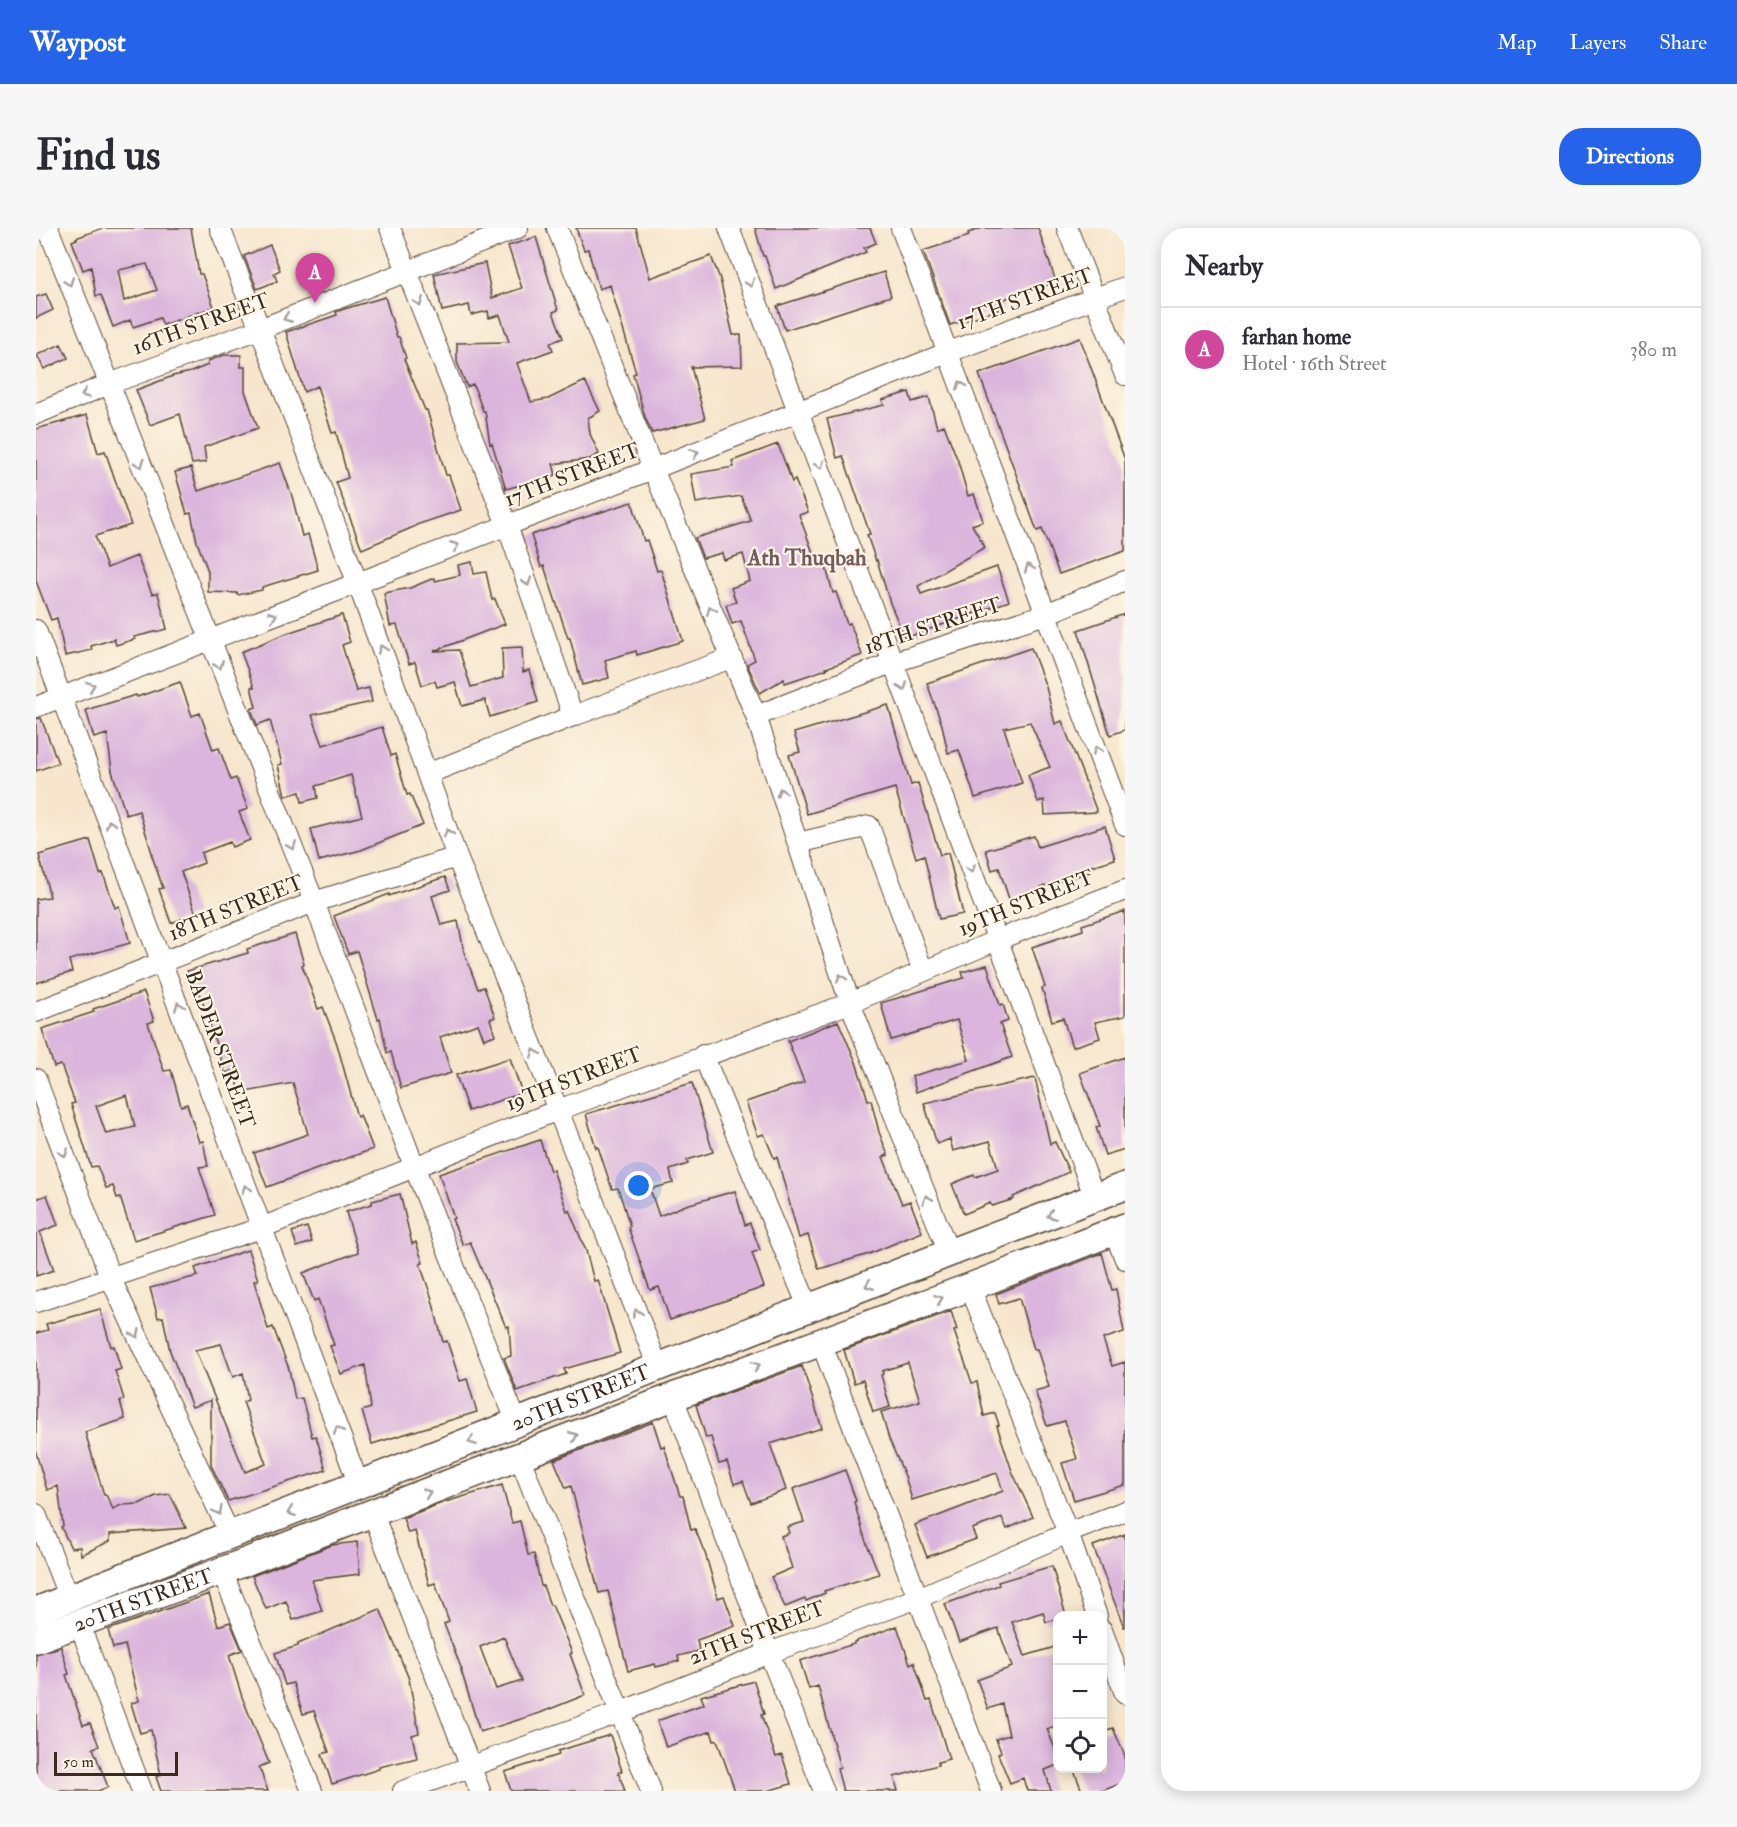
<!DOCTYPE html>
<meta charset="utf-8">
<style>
:root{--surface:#fff;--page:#f7f7f7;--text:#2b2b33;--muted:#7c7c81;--line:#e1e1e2;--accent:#2563eb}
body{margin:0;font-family:"IM FELL Double Pica",serif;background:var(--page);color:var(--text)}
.controls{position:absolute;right:18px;bottom:18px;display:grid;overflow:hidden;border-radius:12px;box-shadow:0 3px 15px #0003}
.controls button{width:54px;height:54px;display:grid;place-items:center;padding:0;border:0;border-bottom:2px solid var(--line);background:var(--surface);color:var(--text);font:30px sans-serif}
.scale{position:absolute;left:18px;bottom:15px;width:124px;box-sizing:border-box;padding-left:6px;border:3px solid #3b2a1e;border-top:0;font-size:16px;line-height:21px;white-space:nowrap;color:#3b2a1e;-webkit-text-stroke:4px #fcf5e5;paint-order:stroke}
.you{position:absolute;left:603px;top:958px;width:21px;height:21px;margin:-15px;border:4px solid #fff;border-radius:50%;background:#1a73e8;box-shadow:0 0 0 9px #1a73e833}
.badge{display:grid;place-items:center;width:39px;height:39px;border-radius:50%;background:var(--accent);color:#fff;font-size:20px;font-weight:700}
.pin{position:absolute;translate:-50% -50px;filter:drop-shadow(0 2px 3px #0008)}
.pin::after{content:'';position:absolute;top:32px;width:21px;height:18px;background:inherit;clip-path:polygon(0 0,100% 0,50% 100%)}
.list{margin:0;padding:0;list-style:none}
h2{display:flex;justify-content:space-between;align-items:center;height:78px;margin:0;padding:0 24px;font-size:26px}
h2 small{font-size:20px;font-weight:400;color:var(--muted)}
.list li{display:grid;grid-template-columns:39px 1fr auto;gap:18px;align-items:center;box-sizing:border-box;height:84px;padding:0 24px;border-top:2px solid var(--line)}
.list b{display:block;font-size:22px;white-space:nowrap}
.list p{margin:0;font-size:20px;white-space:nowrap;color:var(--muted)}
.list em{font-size:20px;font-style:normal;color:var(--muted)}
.icon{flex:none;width:33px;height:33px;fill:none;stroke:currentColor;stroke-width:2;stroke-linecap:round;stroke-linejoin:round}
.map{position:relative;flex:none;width:1089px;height:1563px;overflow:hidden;border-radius:24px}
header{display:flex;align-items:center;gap:36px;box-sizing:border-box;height:84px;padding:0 30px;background:var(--accent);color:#fff}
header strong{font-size:28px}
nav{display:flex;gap:33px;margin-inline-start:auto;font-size:21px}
.intro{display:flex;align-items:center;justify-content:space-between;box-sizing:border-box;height:144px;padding:0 36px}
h1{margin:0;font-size:42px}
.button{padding:15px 27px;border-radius:24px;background:var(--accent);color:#fff;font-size:21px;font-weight:700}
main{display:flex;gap:36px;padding:0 36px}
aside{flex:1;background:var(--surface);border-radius:24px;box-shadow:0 3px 15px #0003}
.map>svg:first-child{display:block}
.building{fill:#dbb5dd;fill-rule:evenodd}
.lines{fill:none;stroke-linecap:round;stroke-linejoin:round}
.street-casing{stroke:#574638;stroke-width:22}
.secondary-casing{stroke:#574638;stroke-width:30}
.street{stroke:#fff;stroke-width:20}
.secondary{stroke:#fff;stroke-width:27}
.oneway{stroke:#a79f9a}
.labels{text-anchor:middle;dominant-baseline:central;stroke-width:4.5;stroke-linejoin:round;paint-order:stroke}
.street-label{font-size:21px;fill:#3b2a1e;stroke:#fcf5e5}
.neighbourhood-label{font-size:22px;font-weight:bold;fill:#735b61;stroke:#fcf5e5}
</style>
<header>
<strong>Waypost</strong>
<nav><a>Map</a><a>Layers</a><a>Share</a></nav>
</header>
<div class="intro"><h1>Find us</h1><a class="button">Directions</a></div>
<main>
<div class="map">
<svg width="1089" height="1563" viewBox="0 0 1089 1563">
<rect width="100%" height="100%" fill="#fcf5e5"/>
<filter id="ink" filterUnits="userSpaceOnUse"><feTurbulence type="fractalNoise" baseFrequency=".0167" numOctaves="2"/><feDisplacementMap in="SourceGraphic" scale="12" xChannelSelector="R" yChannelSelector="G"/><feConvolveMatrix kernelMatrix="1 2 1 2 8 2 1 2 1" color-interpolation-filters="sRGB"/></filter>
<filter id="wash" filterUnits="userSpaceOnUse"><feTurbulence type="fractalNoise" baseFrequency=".008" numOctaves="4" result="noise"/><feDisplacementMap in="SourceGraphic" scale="24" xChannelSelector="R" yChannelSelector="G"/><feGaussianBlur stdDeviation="1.35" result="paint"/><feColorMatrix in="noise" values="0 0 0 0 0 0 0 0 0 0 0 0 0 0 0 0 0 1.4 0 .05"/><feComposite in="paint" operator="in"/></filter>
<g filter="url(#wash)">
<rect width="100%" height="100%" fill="#f7e6cd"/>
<g id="blocks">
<path class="building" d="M67 0H155L163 46H166L178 79 127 97 124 90 97 99 94 92 77 99 65 67 60 68 55 39 47 42 36 13 41 11 40 10ZM111 36 121 62 88 73 82 42Z
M540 0H600L614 50 675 28 684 51 697 107H705L706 138 655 139 669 191 616 205 609 189 597 146 600 145 574 57 563 61 552 21 548 22Z
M719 0H834L840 15 828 20 830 24 740 61 729 28H727Z
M947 0H1002L1020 54 965 72 968 80 914 97 887 23 933 8 932 5Z
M500 9 522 82 517 84 527 110 514 115 517 122 481 135 495 174 512 171 549 153 564 183 552 190 554 206 563 226 554 231 517 236 520 247 470 261 456 215 454 216 449 183H447L437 156 431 159 421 134V115L473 114 464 87 453 90 452 83 435 87 433 77 406 83 398 46 449 35 456 70 486 60 472 18Z
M234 17 244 42 238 45 241 53 221 61 208 28Z
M848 44 855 68 749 102 741 78Z
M10 66 17 82 0 90V69Z
M349 69 361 109H363L370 130 368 131 389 182H391L410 247H413L425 282 380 297V298L326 321 300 254 312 250 300 204 296 205 281 158 268 164 250 104 301 87 300 84 308 81Z
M1044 110 1089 232V323L1023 346 1006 301 1001 303 943 146Z
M25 116 32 130 8 141 1 127Z
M188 127H205V139H209V163L222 200 168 219 170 234 156 236 144 186 114 197 100 162 137 148 155 144 172 137V133Z
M873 164 876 174 893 169 901 200 908 197 922 233 932 268 938 266 947 293 936 297 949 319 882 358 885 366 961 339 973 373 869 410 854 375 841 332 840 333 831 307 834 306 807 228 801 230 791 191 848 177 846 172Z
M51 187 62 225 69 223 95 297 59 308 71 340 101 328 116 366 122 365 131 401 98 409 99 411 80 417 78 411 55 418 56 422 29 428 21 390 15 392 0 353V201Z
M742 216 756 254 759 252 772 284 763 287 779 330 787 328 797 365 800 364 811 396 814 395 826 427 790 440 791 441 749 455 748 451 724 465 711 436 719 432 705 393 696 396 690 377 700 374 695 360 714 353 707 326 688 332 686 325 667 330 659 310 715 293 705 268 660 275 655 246 698 239 696 233Z
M244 235 256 268 266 308 272 306 282 342 226 359V362L202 367 201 365 172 364V343L161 314 155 285 151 286 139 244 155 240 162 263Z
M596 274 608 313 611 312 621 343 625 342 647 413 601 427 600 423 569 432 573 450 546 457 534 410H532L508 338 505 339 495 307Z
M436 334 438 346 450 344 456 372 459 371 469 396 398 423 423 422 435 459 467 450 466 420 486 419 487 444 493 442 502 474 454 489 449 472 426 478 419 454 401 459 399 453 386 457 379 434 373 436 361 397 354 398 348 365 374 360 398 350 399 353 424 347 422 337Z
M1089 386V502L1074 507 1042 402Z
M306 387 314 414 306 417 320 463 333 460 336 474 276 487 287 517 346 499 355 528 359 526 371 567 374 566 387 597 325 622 283 633 275 601 326 588 315 547 280 558 282 570 266 574 264 564 249 568 242 537 246 536 234 492 221 497 215 481 220 479 215 459H218L205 424 251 405Z
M995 420 1010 459 1019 496 1026 493 1061 584 1009 587 1008 572 1002 574 992 547 1014 539 994 494 968 500 986 555 939 570 923 522 912 525 906 497 891 455Z
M144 454 156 488 164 485 177 522 183 520 195 552 200 550 212 581 203 584 214 612 196 619 194 614 165 625 168 635 145 644 160 686 135 695 123 661 127 660 115 625H116L103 583 90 587 76 543 71 506 58 510 50 482 100 467 101 469Z
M852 477 875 557 882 555 904 627 912 625 927 686 903 691 888 627 880 630 859 560 771 586 753 527 764 524 758 505Z
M5 490 22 535 0 543V491Z
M1069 598 1079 631 1053 639 1054 644 1005 659 1006 661 973 671 963 640 956 642 950 622 998 608 1002 619Z
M54 612 64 646 67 645 79 680 83 678 94 715 33 732 36 744 0 755V671L14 669 3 627Z
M409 649 414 662 396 668 405 697 422 693 428 724 442 761 448 759 459 789 454 791 459 807 448 811 442 796 404 809 415 845 365 860 355 824 351 825 344 790 342 791 321 723 312 726 298 688 353 666V668Z
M1089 683V788L1059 794 1064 810 1036 819 1027 790 1016 793 1006 760 1009 759 996 719 1047 702 1046 697Z
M259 706 268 736 266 737 282 781 287 779 301 816 321 889 324 887 337 921 231 959 218 925 272 906 257 855 204 865 199 842 189 845 163 762 157 764 151 743 212 725 211 721Z
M951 737 964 777 967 776 972 793 964 796 976 829 880 864 876 848 933 832 921 792 855 812 845 775 928 750 926 744Z
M108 764 118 793 112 795 128 843 135 842 145 878 151 876 163 914 167 913 172 938 163 939 179 987 98 1012 84 969 81 970 77 958 70 960 61 938 55 939 35 876 39 875 25 837 18 839 6 801 58 784 57 781ZM91 867 99 899 70 906 60 878Z
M802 793 820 834 832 872H835L843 904 852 927 847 929 866 976 874 973 886 1004 833 1026 783 1041 772 1007 763 1010 741 929 738 930 728 906 722 908 710 874 768 854 752 813Z
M1089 829V921L1069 927 1060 899 1064 898 1044 845Z
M474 830 486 865 432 883 420 847Z
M999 850 1014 916 1019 914 1033 944 977 969 978 971 956 978 954 975 928 986 916 956 938 947 939 949 962 941 954 913 917 923 914 911 901 916 888 875Z
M656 855 677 924 651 932 652 936 634 942 637 955 614 961 623 988 650 977 699 963 709 997 714 995 724 1022 716 1025 728 1059 634 1092 623 1059 614 1062 592 999 594 998 582 960 576 961 562 919 560 920 550 886Z
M504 912 514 943 517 942 531 983 533 982 550 1023 558 1053 562 1052 584 1125 528 1141 530 1146 481 1163 468 1130 475 1128 473 1098 470 1099 434 1014 427 1017 416 991 418 990 403 946Z
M364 966 376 1016 380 1014 387 1035 384 1036 395 1068 407 1114 411 1113 424 1153 431 1151 441 1184 336 1216 326 1183 335 1180 329 1137 305 1146 294 1118 298 1117 282 1071 278 1073 267 1045 322 1024 310 984 336 976V973Z
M11 967 22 997 4 1004 18 1042 0 1048V971Z
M271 999 276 1014 261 1019 256 1004Z
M212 1022 222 1052 218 1053 232 1101 237 1099 253 1141 259 1171 266 1170 276 1209 280 1208 290 1242 192 1273 175 1237V1172L156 1179 134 1123 127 1089 122 1090 114 1060 162 1048 159 1040ZM185 1116 197 1149 207 1145 212 1172 207 1174 230 1236 209 1244 159 1122Z
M1066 1025 1076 1062 1080 1061 1088 1104 1067 1111 1076 1138 1089 1134V1257L1038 1272 1026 1235 1041 1231 1029 1193 1011 1198 999 1163 1013 1159 1001 1121H998L983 1070 963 1076 960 1066Z
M64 1081 75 1119 78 1118 85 1141 79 1143 88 1171 84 1173 89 1191 49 1204 68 1267H70L77 1281 85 1277 103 1276 120 1268 134 1266 150 1300 74 1306V1313L45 1327 44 1319 35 1320 25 1299 27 1298 22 1258 11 1262 0 1225V1105L12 1102 10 1096Z
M915 1083 921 1102 918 1103 936 1155 941 1154 948 1188 959 1185 963 1197 961 1198 976 1243 997 1289 971 1301 966 1290 936 1301 940 1311 891 1329 879 1297 967 1263 961 1245 876 1272 869 1248 853 1211 845 1184 884 1173 872 1135 846 1143 847 1146 845 1147 854 1179 837 1184 827 1152 818 1155 808 1122Z
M766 1138 786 1200 734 1216 750 1262 715 1275 707 1253 698 1256 691 1234 683 1236 675 1209 670 1210 660 1177Z
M617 1194 625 1219 628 1218 644 1268H647L655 1302 659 1301 670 1328 682 1370 688 1368 699 1398 661 1412 663 1423 642 1428 643 1433 620 1439 619 1436 592 1443 572 1363 563 1365 535 1258 530 1260 518 1232Z
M809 1242 820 1273 818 1274 830 1314 843 1346 788 1363 789 1365 770 1373 769 1371 749 1379 735 1349 756 1340 745 1308 753 1305 751 1299 768 1294 757 1261Z
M466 1257 476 1295 484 1293 492 1327 498 1326 505 1358H507L514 1377H516L536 1425 534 1426 549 1467 504 1485 444 1504 425 1442H426L408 1396 413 1394 399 1355 393 1357 379 1303 372 1305 367 1290 406 1275ZM468 1409 486 1453 460 1461 444 1419Z
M1089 1306V1399H1088L1057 1318Z
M321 1314 324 1346 276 1352 286 1383 257 1392 250 1373 230 1381 216 1348 296 1317Z
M1016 1338 1030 1388H1022V1391L1010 1394 1007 1384 976 1394 989 1428 1022 1418V1497L1011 1501 1022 1528V1537L1009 1542 1015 1563H991L987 1550 974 1555 962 1526 965 1524 960 1511 973 1507 966 1476 952 1481 941 1452 976 1439 962 1400 923 1414 909 1376 963 1357 962 1354Z
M173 1366 182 1398 194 1394 206 1422 193 1427 206 1469 233 1535 223 1539 232 1563H125L120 1549 125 1547 115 1502 104 1505 95 1475 103 1473 89 1417 77 1420 72 1402Z
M344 1381 373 1451 383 1505 376 1507 381 1530 343 1539V1541L296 1556 286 1526 293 1524 278 1483 267 1486 257 1455 249 1457 239 1425 262 1418V1416Z
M861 1398 874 1436 878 1434 891 1473 895 1472 913 1531 902 1534V1537L858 1549 862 1563H807L801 1541 804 1540 782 1458 773 1461 764 1433 818 1416V1414Z
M25 1419 33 1446 30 1447 47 1497 54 1495 63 1518 57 1520 72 1559 62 1563H0V1426Z
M718 1453 728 1486 725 1487 740 1529 746 1527 755 1556 731 1563H699L681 1512 678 1513 675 1503 630 1519 621 1493 668 1476 665 1468Z
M1077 1500 1089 1528V1554L1066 1563H1046L1037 1540H1066V1504Z
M574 1507 586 1543 582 1544 589 1563H475L469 1544 523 1527 522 1523Z"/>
</g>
</g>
<g filter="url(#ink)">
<use href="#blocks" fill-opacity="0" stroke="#574638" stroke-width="1.5"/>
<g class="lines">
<defs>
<path id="street" d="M12 0 278 674 378 938 481 1195
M184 0 224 101 322 356 421 629 522 882 622 1139
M354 0 471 297 537 488
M521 0 617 241 720 488 814 775 913 1025
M693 0 1059 970
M865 0 1089 597
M1031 0 1089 147
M0 186 73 156 224 101 482 0
M0 402 323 1257
M0 479 617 241 913 124 1089 59
M720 488 858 434 1010 386 1089 353
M391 546 537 488 695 430
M762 615 833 598 887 743
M0 784 278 674 421 629
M667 827 773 1081
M0 851 75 1051 194 1307
M1078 1004 1089 1031
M934 1059 1032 1305 1061 1388
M0 1074 225 1000 522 882 814 775 961 712 1089 662
M785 1114 955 1563
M637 1169 733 1425 788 1563
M484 1230 615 1563
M0 1286 33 1370
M337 1286 444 1563
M186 1343 276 1563
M43 1395 106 1563
M1066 1402 1089 1466
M367 1563 585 1484 733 1425 882 1370 1032 1305 1089 1283"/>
<g id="secondary">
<path id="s1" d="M0 1383 913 1025 1089 958"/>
<path id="s2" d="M0 1411 186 1343 637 1169 934 1059 1089 999"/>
</g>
</defs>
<use href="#street" class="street-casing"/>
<use href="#secondary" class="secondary-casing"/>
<use href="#street" class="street"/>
<use href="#secondary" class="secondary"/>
</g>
<defs><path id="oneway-chevron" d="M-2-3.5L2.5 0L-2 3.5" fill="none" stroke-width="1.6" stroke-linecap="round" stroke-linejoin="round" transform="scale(1.5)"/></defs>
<g class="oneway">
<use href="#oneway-chevron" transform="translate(33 54) rotate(69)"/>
<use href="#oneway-chevron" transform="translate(714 55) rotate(69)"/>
<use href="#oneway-chevron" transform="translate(383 74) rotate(68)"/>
<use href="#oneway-chevron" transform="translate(251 90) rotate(158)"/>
<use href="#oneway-chevron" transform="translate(925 157) rotate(-110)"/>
<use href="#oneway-chevron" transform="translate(49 166) rotate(157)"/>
<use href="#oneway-chevron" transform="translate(659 225) rotate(-21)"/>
<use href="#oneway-chevron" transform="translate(104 236) rotate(69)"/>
<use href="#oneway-chevron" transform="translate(784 237) rotate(69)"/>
<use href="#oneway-chevron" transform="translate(419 318) rotate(-22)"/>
<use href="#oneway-chevron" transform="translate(993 340) rotate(-110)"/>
<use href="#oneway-chevron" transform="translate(491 354) rotate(71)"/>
<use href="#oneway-chevron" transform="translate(675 382) rotate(-112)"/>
<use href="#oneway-chevron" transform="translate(237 388) rotate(-21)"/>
<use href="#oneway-chevron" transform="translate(346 421) rotate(-110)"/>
<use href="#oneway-chevron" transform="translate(183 437) rotate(68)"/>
<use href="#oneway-chevron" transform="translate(55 458) rotate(-21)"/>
<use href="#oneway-chevron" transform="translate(867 459) rotate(70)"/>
<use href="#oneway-chevron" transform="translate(1061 522) rotate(-111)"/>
<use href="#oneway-chevron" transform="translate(745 564) rotate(-108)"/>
<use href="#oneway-chevron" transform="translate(74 596) rotate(-111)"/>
<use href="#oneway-chevron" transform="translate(412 605) rotate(-109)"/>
<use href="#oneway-chevron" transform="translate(256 618) rotate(68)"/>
<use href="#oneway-chevron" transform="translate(935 641) rotate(70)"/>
<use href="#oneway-chevron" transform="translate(805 750) rotate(-108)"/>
<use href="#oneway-chevron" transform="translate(143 778) rotate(-110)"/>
<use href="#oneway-chevron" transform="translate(499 825) rotate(-112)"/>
<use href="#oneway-chevron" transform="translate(28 925) rotate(70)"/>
<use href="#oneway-chevron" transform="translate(210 961) rotate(-110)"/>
<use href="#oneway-chevron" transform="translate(891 971) rotate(-112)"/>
<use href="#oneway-chevron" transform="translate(1015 987) rotate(159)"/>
<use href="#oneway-chevron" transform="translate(833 1057) rotate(158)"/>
<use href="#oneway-chevron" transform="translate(903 1071) rotate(-20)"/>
<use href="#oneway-chevron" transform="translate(601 1085) rotate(-111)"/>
<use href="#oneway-chevron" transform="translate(100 1106) rotate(65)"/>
<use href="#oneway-chevron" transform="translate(720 1138) rotate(-20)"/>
<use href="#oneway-chevron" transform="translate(302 1202) rotate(-111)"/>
<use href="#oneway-chevron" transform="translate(538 1208) rotate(-22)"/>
<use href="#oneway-chevron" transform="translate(436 1213) rotate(159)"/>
<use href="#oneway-chevron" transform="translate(391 1265) rotate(-21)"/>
<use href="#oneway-chevron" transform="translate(182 1283) rotate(65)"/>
<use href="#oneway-chevron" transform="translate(255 1284) rotate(159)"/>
</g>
</g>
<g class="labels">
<g class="street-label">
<text transform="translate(989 71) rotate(-20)">17TH STREET</text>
<text transform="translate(165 96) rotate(-20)">16TH STREET</text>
<text transform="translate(536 247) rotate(-21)">17TH STREET</text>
<text transform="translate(897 398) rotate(-18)">18TH STREET</text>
<text transform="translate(990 675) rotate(-22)">19TH STREET</text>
<text transform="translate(200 680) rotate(-22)">18TH STREET</text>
<text transform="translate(184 821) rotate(70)">BADER STREET</text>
<text transform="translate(538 851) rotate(-21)">19TH STREET</text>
<text stroke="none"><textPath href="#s1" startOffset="585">20TH STREET</textPath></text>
<text stroke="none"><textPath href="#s2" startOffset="114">20TH STREET</textPath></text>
<text transform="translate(721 1405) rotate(-21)">21TH STREET</text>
</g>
<g class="neighbourhood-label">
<text x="771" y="330">Ath Thuqbah</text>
</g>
</g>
</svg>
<div class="controls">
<button>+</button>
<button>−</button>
<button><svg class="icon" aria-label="locate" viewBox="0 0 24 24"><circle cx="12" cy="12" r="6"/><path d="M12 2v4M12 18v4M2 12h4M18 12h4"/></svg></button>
</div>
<div class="scale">50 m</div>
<div class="you"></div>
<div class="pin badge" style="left:279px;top:75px;background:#d1479c">A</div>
</div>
<aside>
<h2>Nearby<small></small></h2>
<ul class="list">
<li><span class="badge" style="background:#d1479c">A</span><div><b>farhan home</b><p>Hotel · 16th Street</p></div><em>380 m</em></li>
</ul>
</aside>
</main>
